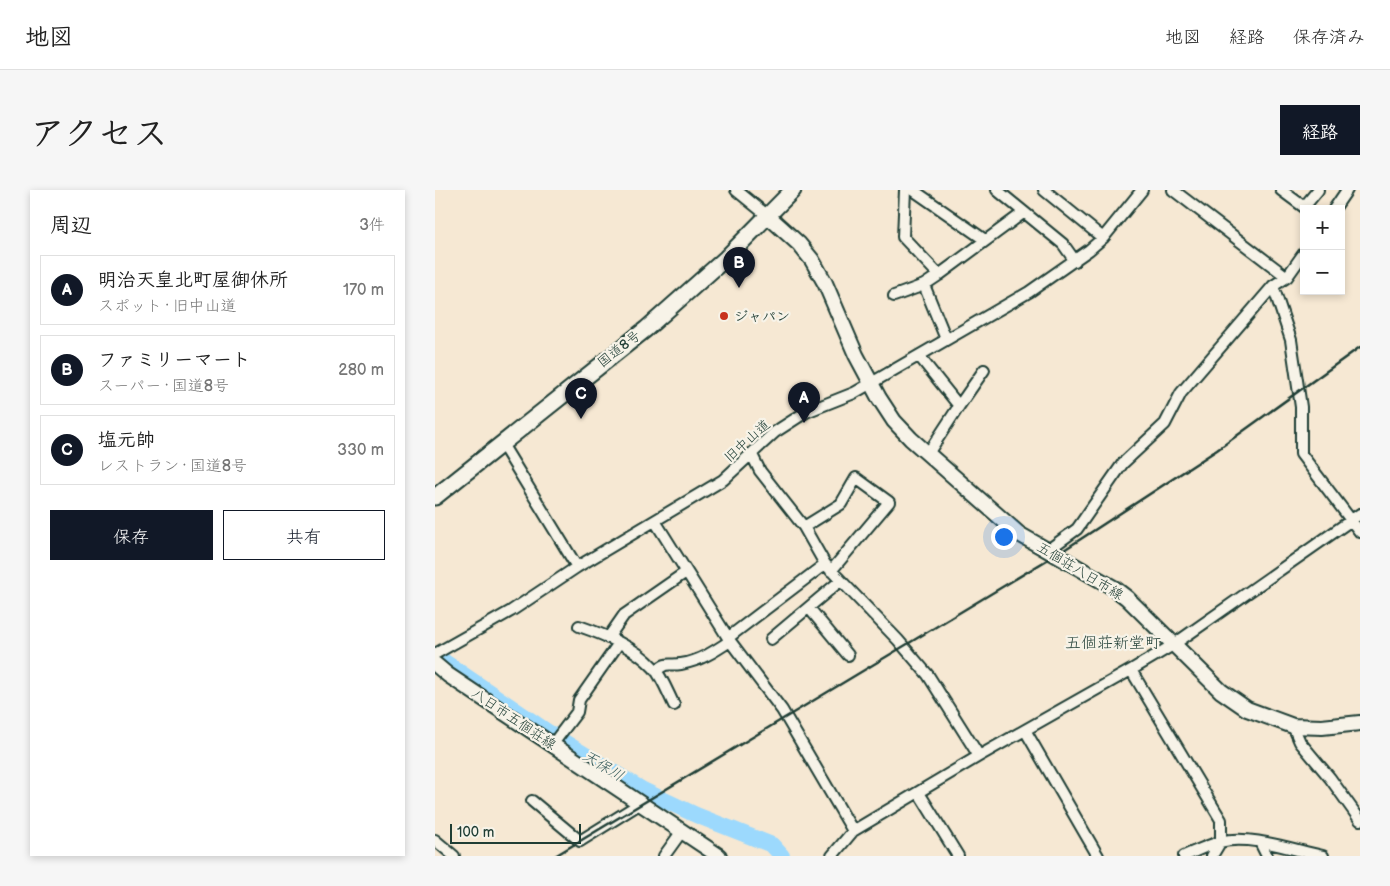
<!DOCTYPE html>
<html lang="ja">
<meta charset="utf-8">
<style>
:root{--surface:#fff;--page:#f6f6f6;--text:#222;--muted:#767676;--line:#e0e0e0;--accent:#111827}
body{margin:0;font-family:"Balsamiq Sans","Klee One",sans-serif;background:var(--page);color:var(--text)}
.controls{position:absolute;right:15px;top:15px;display:grid;overflow:hidden;border-radius:0px;box-shadow:0 2px 8px #0003}
.controls button{width:45px;height:45px;display:grid;place-items:center;padding:0;border:0;border-bottom:1px solid var(--line);background:var(--surface);color:var(--text);font:25px sans-serif}
.scale{position:absolute;left:15px;bottom:12px;width:131px;box-sizing:border-box;padding-left:5px;border:2px solid #1f3d34;border-top:0;font-size:14px;line-height:18px;white-space:nowrap;color:#1f3d34;-webkit-text-stroke:4px #f7f3e8;paint-order:stroke}
.you{position:absolute;left:568px;top:346px;width:18px;height:18px;margin:-12px;border:4px solid #fff;border-radius:50%;background:#1a73e8;box-shadow:0 0 0 8px #1a73e833}
.badge{display:grid;place-items:center;width:32px;height:32px;border-radius:50%;background:var(--accent);color:#fff;font-size:16px;font-weight:700}
.pin{position:absolute;translate:-50% -41px;filter:drop-shadow(0 1px 2px #0008)}
.pin::after{content:'';position:absolute;top:26px;width:18px;height:15px;background:inherit;clip-path:polygon(0 0,100% 0,50% 100%)}
.list{margin:0;padding:0;list-style:none}
h2{display:flex;justify-content:space-between;align-items:center;height:65px;margin:0;padding:0 20px;font-size:21px}
h2 small{font-size:16px;font-weight:400;color:var(--muted)}
.list li{display:grid;grid-template-columns:32px 1fr auto;gap:15px;align-items:center;box-sizing:border-box;height:70px;margin:0 10px 10px;padding:0 10px;border:1px solid var(--line);border-radius:0px}
.list b{display:block;font-size:19px;white-space:nowrap}
.list p{margin:0;font-size:16px;white-space:nowrap;color:var(--muted)}
.list em{font-size:16px;font-style:normal;color:var(--muted)}
.actions{display:flex;gap:10px;padding:15px 20px}
.actions a{flex:1;padding:11px 0;border:1px solid var(--accent);border-radius:0px;text-align:center;font-size:18px;color:var(--accent)}
.actions .main{background:var(--accent);color:#fff}
.map{position:relative;flex:none;width:925px;height:666px;overflow:hidden;border-radius:0px}
header{display:flex;align-items:center;gap:30px;box-sizing:border-box;height:70px;padding:0 25px;background:var(--surface);border-bottom:1px solid var(--line)}
header strong{font-size:24px}
nav{display:flex;gap:28px;margin-inline-start:auto;font-size:18px}
.intro{display:flex;align-items:center;justify-content:space-between;box-sizing:border-box;height:120px;padding:0 30px}
h1{margin:0;font-size:35px}
.button{padding:12px 22px;border-radius:0px;background:var(--accent);color:#fff;font-size:18px;font-weight:700}
main{display:flex;gap:30px;padding:0 30px}
aside{flex:1;background:var(--surface);border-radius:0px;box-shadow:0 2px 8px #0003}
.map>svg:first-child{display:block}
.lines{fill:none;stroke-linecap:round;stroke-linejoin:round}
.river{stroke:#9cd9fd;stroke-width:16}
.minor-casing{stroke:#1f3d34;stroke-width:14}
.major-casing{stroke:#1f3d34;stroke-width:18}
.highway-casing{stroke:#1f3d34;stroke-width:19}
.minor{stroke:#f7f3e8;stroke-width:10}
.major{stroke:#f7f3e8;stroke-width:14}
.highway{stroke:#f7f3e8;stroke-width:15}
.rail{stroke:#1f3d34;stroke-width:2.5}
.poi-dot{fill:#c8321e;stroke:#f7f3e8;stroke-width:2}
.labels{text-anchor:middle;dominant-baseline:central;stroke-width:4.5;stroke-linejoin:round;paint-order:stroke}
.poi-label{font-size:14px;font-weight:bold;fill:#1f3d34;stroke:#f7f3e8;text-anchor:start}
.street-label{font-size:14px;fill:#1f3d34;stroke:#f7f3e8}
.water-label{font-size:15px;font-style:italic;fill:#385c5c;stroke:#f7f3e8}
.quarter-label{font-size:16px;fill:#1f3d34;stroke:#f7f3e8}
</style>
<header>
<strong>地図</strong>
<nav><a>地図</a><a>経路</a><a>保存済み</a></nav>
</header>
<div class="intro"><h1>アクセス</h1><a class="button">経路</a></div>
<main>
<aside>
<h2>周辺<small>3件</small></h2>
<ul class="list">
<li><span class="badge">A</span><div><b>明治天皇北町屋御休所</b><p>スポット · 旧中山道</p></div><em>170 m</em></li>
<li><span class="badge">B</span><div><b>ファミリーマート</b><p>スーパー · 国道8号</p></div><em>280 m</em></li>
<li><span class="badge">C</span><div><b>塩元帥</b><p>レストラン · 国道8号</p></div><em>330 m</em></li>
</ul>
<div class="actions"><a class="main">保存</a><a>共有</a></div>
</aside>
<div class="map">
<svg width="925" height="666" viewBox="0 0 925 666">
<rect width="100%" height="100%" fill="#f6e8d3"/>
<filter id="ink" filterUnits="userSpaceOnUse"><feTurbulence type="fractalNoise" baseFrequency=".02" numOctaves="2"/><feDisplacementMap in="SourceGraphic" scale="10" xChannelSelector="R" yChannelSelector="G"/><feConvolveMatrix kernelMatrix="1 2 1 2 8 2 1 2 1" color-interpolation-filters="sRGB"/></filter>
<g filter="url(#ink)">
<g class="lines">
<path class="river" d="M0 464 10 472 113 542 208 600 261 625 337 655 347 666"/>
<defs>
<path id="minor" d="M301 0 333 26
M470 0 468 47 504 85 588 23
M478 0 550 50
M562 0 628 54 640 71
M609 0 668 48
M738 0 852 87
M846 0 869 17 883 0
M899 19 912 0
M489 95 511 149
M838 96 856 150 866 217V264L925 342
M459 106 489 95 504 85
M484 166 524 216 549 180
M67 254 142 377
M317 265 325 281 369 337 390 374 463 450 493 485 544 566
M492 265 524 216
M220 331 295 451 347 520 418 641
M369 337 406 314 421 288 454 312 396 381
M613 360 642 339 688 273 730 234 746 203 838 96 852 87 869 63
M374 418 413 465
M144 436C170 445 200 457 219 478 227 487 233 503 239 515
M294 447 390 374
M173 448 189 425 251 382
M336 449 405 391
M0 464 76 421 142 377 288 290 340 242 371 222 419 203 594 102 654 60 668 48 707 0
M696 480 786 630V651L777 666
M221 481C233 471 232 476 246 474 265 471 280 461 295 451
M858 536 865 552 895 588 925 630
M590 540 663 666
M117 555 142 522 144 510 184 453
M484 603 523 666
M97 611 145 651 206 613
M0 650 19 666
M825 652 832 666
M229 666 247 641
M397 666 418 641 544 566 696 480 738 455 925 324
M749 666C761 661 773 655 785 652 815 644 858 660 888 666"/>
<path id="major" d="M333 26 364 54 377 70 390 93 421 165 444 208 459 231 476 249 584 344 679 398 692 408 786 501 812 519 858 536 887 537 925 533
M0 474 13 485 284 666"/>
<path id="highway" d="M0 307 211 139 291 68 358 0"/>
</defs>
<use href="#minor" class="minor-casing"/>
<use href="#major" class="major-casing"/>
<use href="#highway" class="highway-casing"/>
<use href="#minor" class="minor"/>
<use href="#major" class="major"/>
<use href="#highway" class="highway"/>
<path class="rail" d="M120 666 632 358 782 260 925 157"/>
</g>
</g>
<circle class="poi-dot" cx="289" cy="126" r="5"/>
<g class="labels">
<g class="poi-label">
<text x="299" y="126">ジャパン</text>
</g>
<g class="street-label">
<text transform="translate(184 159) rotate(-38)">国道8号</text>
<text transform="translate(312 251) rotate(-42)">旧中山道</text>
<text transform="translate(645 381) rotate(31)">五個荘八日市線</text>
<text transform="translate(79 529) rotate(34)">八日市五個荘線</text>
</g>
<g class="water-label">
<text transform="translate(168 576) rotate(31)">天保川</text>
</g>
<g class="quarter-label">
<text x="678" y="453">五個荘新堂町</text>
</g>
</g>
</svg>
<div class="controls">
<button>+</button>
<button>−</button>
</div>
<div class="scale">100 m</div>
<div class="you"></div>
<div class="pin badge" style="left:369px;top:233px">A</div>
<div class="pin badge" style="left:304px;top:98px">B</div>
<div class="pin badge" style="left:146px;top:229px">C</div>
</div>
</main>
